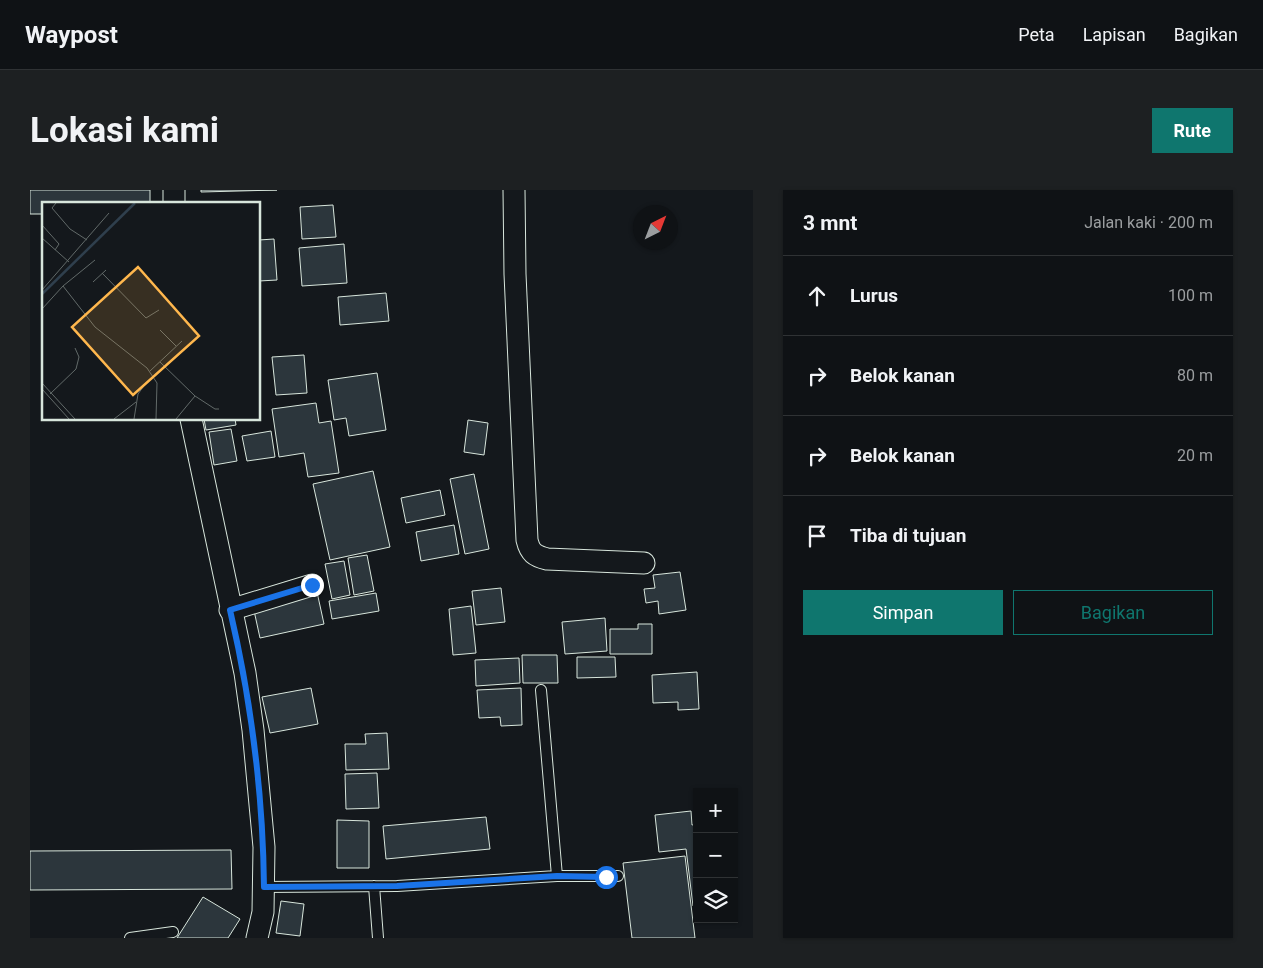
<!DOCTYPE html>
<html lang="id">
<meta charset="utf-8">
<style>
:root{--surface:#0f1215;--page:#1d2022;--text:#f1f3f6;--muted:#9b9ea0;--line:#2f3234;--accent:#0f766e}
body{margin:0;font-family:Roboto,sans-serif;background:var(--page);color:var(--text)}
.controls{position:absolute;right:15px;bottom:15px;display:grid;overflow:hidden;border-radius:0px;box-shadow:0 1px 4px #0004}
.controls button{width:45px;height:45px;display:grid;place-items:center;padding:0;border:0;border-bottom:1px solid var(--line);background:var(--surface);color:var(--text);font:25px sans-serif}
.compass{position:absolute;left:603px;top:15px;width:45px;height:45px;border-radius:50%;background:var(--surface);box-shadow:0 1px 4px #0004;rotate:42deg}
.stop{position:absolute;width:15px;height:15px;margin:-11px;border:4px solid #1a73e8;border-radius:50%;background:#fff}
.stop.end{background:#1a73e8;border-color:#fff;box-shadow:0 1px 5px #0008}
.list{margin:0;padding:0;list-style:none}
h2{display:flex;justify-content:space-between;align-items:center;height:65px;margin:0;padding:0 20px;font-size:21px}
h2 small{font-size:16px;font-weight:400;color:var(--muted)}
.list li{display:grid;grid-template-columns:32px 1fr auto;gap:15px;align-items:center;box-sizing:border-box;height:80px;padding:0 20px;border-top:1px solid var(--line)}
.list b{display:block;font-size:19px;white-space:nowrap}
.list em{font-size:16px;font-style:normal;color:var(--muted)}
.actions{display:flex;gap:10px;padding:15px 20px}
.actions a{flex:1;padding:11px 0;border:1px solid var(--accent);border-radius:0px;text-align:center;font-size:18px;color:var(--accent)}
.actions .main{background:var(--accent);color:#fff}
.icon{flex:none;width:28px;height:28px;fill:none;stroke:currentColor;stroke-width:2;stroke-linecap:round;stroke-linejoin:round}
.map{position:relative;flex:none;width:723px;height:748px;overflow:hidden;border-radius:0px}
header{display:flex;align-items:center;gap:30px;box-sizing:border-box;height:70px;padding:0 25px;background:var(--surface);border-bottom:1px solid var(--line)}
header strong{font-size:24px}
nav{display:flex;gap:28px;margin-inline-start:auto;font-size:18px}
.intro{display:flex;align-items:center;justify-content:space-between;box-sizing:border-box;height:120px;padding:0 30px}
h1{margin:0;font-size:35px}
.button{padding:12px 22px;border-radius:0px;background:var(--accent);color:#fff;font-size:18px;font-weight:700}
main{display:flex;gap:30px;padding:0 30px}
aside{flex:1;background:var(--surface);border-radius:0px;box-shadow:0 1px 4px #0004}
.map>svg:first-child{display:block}
.building{fill:#2c363c;stroke:#d8e6dc}
.lines{fill:none;stroke-linecap:round;stroke-linejoin:round}
.service-casing{stroke:#d8e6dc;stroke-width:12}
.minor-casing{stroke:#d8e6dc;stroke-width:23}
.service{stroke:#14181c;stroke-width:10}
.minor{stroke:#14181c;stroke-width:21}
.route{stroke:#1a73e8;stroke-width:6}
.inset-river{fill:none;stroke:#2f3f4d;stroke-width:2.5}
.inset-road{fill:none;stroke:#626a69;stroke-width:1}
.view{fill:#ffb74d;fill-opacity:0.15;stroke:#ffb74d;stroke-width:2.5}
.inset-edge{fill:none;stroke:#d8e6dc;stroke-width:2.5}
</style>
<header>
<strong>Waypost</strong>
<nav><a>Peta</a><a>Lapisan</a><a>Bagikan</a></nav>
</header>
<div class="intro"><h1>Lokasi kami</h1><a class="button">Rute</a></div>
<main>
<div class="map">
<svg width="723" height="748" viewBox="0 0 723 748">
<rect width="100%" height="100%" fill="#14181c"/>
<path class="building" d="M0 0H120V14H14V24H0Z
M171 0H247L171 2Z
M303 15 306 47 272 49 270 17Z
M244 49 247 90 229 91V50Z
M314 54 317 93 272 96 269 58Z
M356 103 359 131 310 135 308 107Z
M274 165 277 203 246 205 242 167Z
M347 183 356 240 319 246 316 228 304 230 298 190Z
M286 213 289 233 301 231 309 283 278 287 274 263 249 267 242 219Z
M174 229H205L206 235 176 240Z
M438 230 458 233 454 265 434 262Z
M201 239 207 271 184 275 179 242Z
M241 241 245 267 217 271 212 246Z
M343 281 360 357 300 370 283 294Z
M444 284 459 359 435 364 420 289Z
M410 300 415 325 376 333 371 308Z
M424 335 429 364 391 371 386 342Z
M337 365 344 401 324 405 318 368Z
M314 371 320 405 302 409 295 374Z
M650 382 656 420 629 424 628 411 616 413 614 399 625 398 623 385Z
M471 398 475 432 446 435 442 401Z
M287 402 294 434 230 448 223 416Z
M346 403 349 421 302 429 299 411Z
M441 416 446 463 423 465 419 419Z
M575 428 577 461 535 464 532 432Z
M608 434H622V464H580V439H608Z
M492 465H527L528 493H493Z
M547 467H585L586 487 547 488Z
M489 468 490 493 446 496 445 470Z
M667 482 669 519 648 520V512L623 513 622 485Z
M281 498 288 534 240 543 232 507Z
M491 498 492 535 471 536 470 527 449 528 447 500Z
M357 543 359 579 316 580 315 554H336L335 544Z
M347 583 349 618 316 619 315 584Z
M661 621 662 635 667 634V715L663 716 656 659 629 662 625 625Z
M456 627 460 659 356 669 353 636Z
M307 630 339 631V678H307Z
M201 660 202 699 0 700V661Z
M655 666 665 748H602L593 673Z
M173 707 210 729 198 748H147Z
M251 711 274 714 270 746 246 743Z"/>
<g class="lines">
<defs>
<path id="service" d="M511 500 527 686
M344 696 348 748
M234 697 367 696 527 686H588
M100 748 143 742"/>
<path id="minor" d="M484 0 485 84 497 350C500 363 505 366 517 369L614 373
M144 14V0
M161 229 215 483 223 540 234 657 233 722 227 748
M200 420 282 395"/>
</defs>
<use href="#service" class="service-casing"/>
<use href="#minor" class="minor-casing"/>
<use href="#service" class="service"/>
<use href="#minor" class="minor"/>
</g>
<g class="lines">
<path class="route" d="M282 395 200 420C221 510 233 604 234 697L367 696 527 686 576 687"/>
</g>
<g transform="translate(12 12)">
<rect width="218" height="218" fill="#14181c"/>
<path class="inset-river" d="M0 92 93 1"/>
<path class="inset-road" d="M14 1 10 6 28 27 45 38M0 23 17 42 13 48M0 36 27 60M60 71 104 116 117 108M51 80 64 68M21 84 53 58M0 88 67 11M0 107 21 84 53 125 105 166 115 181 114 217M118 128 134 144M118 160 153 194 173 207H177M108 169 140 139M0 181 33 217M0 187 27 217M8 192 34 167 37 155 33 146M72 217 94 200M92 217 96 192 104 181M134 217 153 194"/>
<path class="view" d="M96 65 157 134 91 193 30 125Z"/>
<rect width="218" height="218" class="inset-edge"/>
</g>
</svg>
<div class="controls">
<button>+</button>
<button>−</button>
<button><svg class="icon" aria-label="layers" viewBox="0 0 24 24"><path d="M12 4l9 5-9 5-9-5zM3 14l9 5 9-5"/></svg></button>
</div>
<svg class="compass" viewBox="-18 -18 36 36"><path d="M0-13l5 13h-10z" fill="#e53935"/><path d="M0 13l5-13h-10z" fill="#9b9ea0"/></svg>
<div class="stop" style="left:576px;top:687px"></div>
<div class="stop end" style="left:282px;top:395px"></div>
</div>
<aside>
<h2>3 mnt<small>Jalan kaki · 200 m</small></h2>
<ul class="list">
<li><svg class="icon" aria-label="ahead" viewBox="0 0 24 24"><path d="M12 20V5M6 11l6-6 6 6"/></svg><div><b>Lurus</b></div><em>100 m</em></li>
<li><svg class="icon" aria-label="right" viewBox="0 0 24 24"><path d="M7 20v-9h11M14 6l5 5-5 5"/></svg><div><b>Belok kanan</b></div><em>80 m</em></li>
<li><svg class="icon" aria-label="right" viewBox="0 0 24 24"><path d="M7 20v-9h11M14 6l5 5-5 5"/></svg><div><b>Belok kanan</b></div><em>20 m</em></li>
<li><svg class="icon" aria-label="arrive" viewBox="0 0 24 24"><path d="M6 21V4h12l-3 4 3 4H6"/></svg><div><b>Tiba di tujuan</b></div></li>
</ul>
<div class="actions"><a class="main">Simpan</a><a>Bagikan</a></div>
</aside>
</main>
